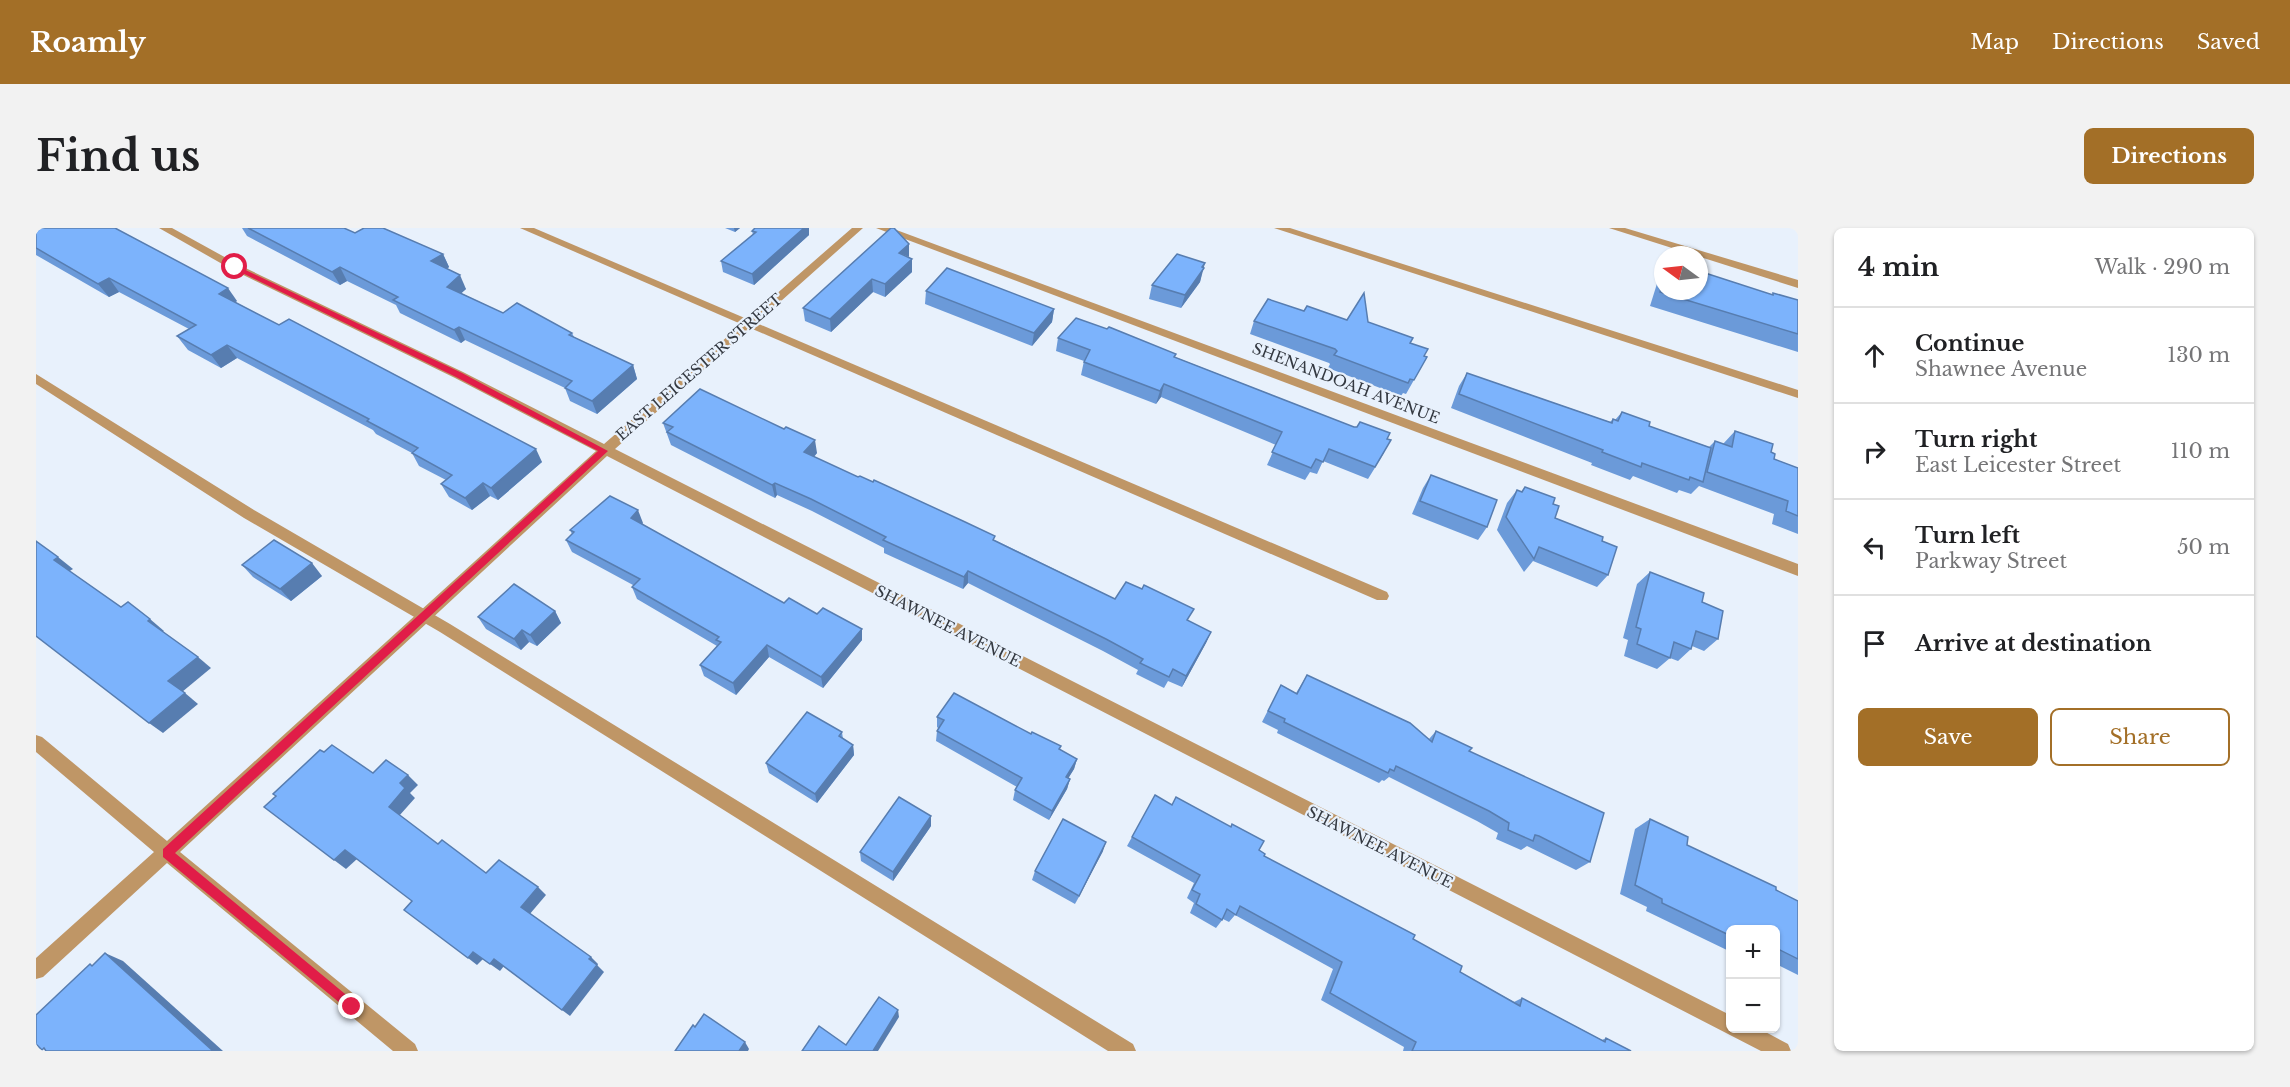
<!DOCTYPE html>
<html lang="en">
<head>
<meta charset="utf-8">
<style>
  body { margin:0; font-family:"Libre Baskerville",serif; background:#f2f2f2; color:#202124 }
  .controls { position:absolute; right:18px; bottom:18px; display:grid; overflow:hidden; border-radius:9px; box-shadow:0 2px 4px #0004 }
  .controls button { width:54px; height:54px; display:grid; place-items:center; padding:0; border:0; border-bottom:2px solid #e0e0e0; background:#fff; color:#202124; font:30px sans-serif }
  .compass { position:absolute; left:1618px; top:18px; width:54px; height:54px; border-radius:50%; background:#fff; box-shadow:0 2px 4px #0004; rotate:285deg }
  .stop { position:absolute; width:18px; height:18px; margin:-14px; border:4px solid #e11d48; border-radius:50%; background:#fff }
  .stop.end { background:#e11d48; border-color:#fff; box-shadow:0 2px 6px #0008 }
  .list { margin:0; padding:0; list-style:none }
  h2 { display:flex; justify-content:space-between; align-items:center; height:78px; margin:0; padding:0 24px; font-size:26px }
  h2 small { font-size:20px; font-weight:400; color:#757577 }
  .list li { display:grid; grid-template-columns:39px 1fr auto; gap:18px; align-items:center; box-sizing:border-box; height:96px; padding:0 24px; border-top:2px solid #e0e0e0 }
  .list b { display:block; font-size:22px; white-space:nowrap }
  .list p { margin:0; font-size:20px; white-space:nowrap; color:#757577 }
  .list em { font-size:20px; font-style:normal; color:#757577 }
  .actions { display:flex; gap:12px; padding:18px 24px }
  .actions a { flex:1; padding:14px 0; border:2px solid #a36f27; border-radius:9px; text-align:center; font-size:21px; color:#a36f27 }
  .actions .main { background:#a36f27; color:#fff }
  .icon { flex:none; width:33px; height:33px; fill:none; stroke:currentColor; stroke-width:2; stroke-linecap:round; stroke-linejoin:round }
  .map { position:relative; flex:none; width:1762px; height:823px; overflow:hidden; border-radius:9px }
  header { display:flex; align-items:center; gap:36px; box-sizing:border-box; height:84px; padding:0 30px; background:#a36f27; color:#fff }
  header strong { font-size:28px }
  nav { display:flex; gap:33px; margin-inline-start:auto; font-size:21px }
  .intro { display:flex; align-items:center; justify-content:space-between; box-sizing:border-box; height:144px; padding:0 36px }
  h1 { margin:0; font-size:42px }
  .button { padding:15px 27px; border-radius:9px; background:#a36f27; color:#fff; font-size:21px; font-weight:700 }
  main { display:flex; gap:36px; padding:0 36px }
  aside { flex:1; background:#fff; border-radius:9px; box-shadow:0 2px 4px #0004 }
  .map>svg:first-child { display:block }
</style>
</head>
<body>
<header>
<strong>Roamly</strong>
<nav><a>Map</a><a>Directions</a><a>Saved</a></nav>
</header>
<div class="intro"><h1>Find us</h1><a class="button">Directions</a></div>
<main>
<div class="map">
<svg width="1762" height="823" viewBox="0 0 1762 823">
  <rect width="100%" height="100%" fill="#e8f1fc"/>
  <g fill="none" stroke-linecap="round" stroke-linejoin="round">
    <g fill="#bf9666" fill-rule="evenodd">
      <path d="M484 0H498L1351 364 1353 368 1351 372H1341Z"/>
      <path d="M1238 0H1254L1762 162V170Z"/>
      <path d="M0 146 218 282 414 396 1097 816 1100 823H1072L404 404 208 290 0 156Z"/>
    </g>
    <g fill="#bf9666" fill-rule="evenodd">
      <path d="M123 0H136L203 37 427 144 568 216 816 0H827L579 221 1694 787V800H1722L1752 816 1755 823H1725L571 228 144 624 379 816 382 823H357L131 635 7 749 0 751V730L118 624 0 524V507L6 509 131 613 560 223 419 150 195 41Z"/>
      <path d="M840 0H855L1762 336V348Z"/>
      <path d="M1573 0H1589L1762 52V60Z"/>
    </g>
  </g>
  <g fill="#6b9ad9">
    <path d="M0 0 201 73 199 74 506 234 462 272 454 268 436 282 413 269 405 256 410 252 383 238 376 225 340 206 337 202 201 130 185 140 152 122 141 108 153 101 83 64 73 69 0 27Z"/>
    <path d="M206 0H308L319 5 407 26 413 39 411 41 430 61 425 65 467 85 536 105 538 109 597 137 601 151 561 186 534 173 529 160 429 112 425 115 364 85 360 77 311 53 304 57 211 8Z"/>
    <path d="M689 0H704L699 4Z"/>
    <path d="M719 0H773V7L718 57 687 44 685 33 717 7 716 3Z"/>
    <path d="M873 29 876 44 849 69 837 64 795 104 769 93 767 80Z"/>
    <path d="M1167 40 1164 54 1145 80 1113 71 1116 57Z"/>
    <path d="M1627 42V63L1736 67 1737 65 1762 72V124L1614 78 1624 46Z"/>
    <path d="M890 63 1018 81 1016 94 996 118 889 76Z"/>
    <path d="M1268 83 1311 92 1332 94 1377 110 1374 115 1388 128 1391 129 1370 166 1367 165 1365 168 1292 140 1294 136 1293 135 1214 106 1218 93Z"/>
    <path d="M1022 110 1139 129 1318 199 1351 211 1348 225 1332 251 1287 233 1281 246 1274 244 1269 252 1231 237 1240 217 1125 169 1120 176 1045 147 1048 133 1020 123Z"/>
    <path d="M1431 145 1574 194 1577 191 1579 192 1586 184 1613 198 1673 219 1679 213 1687 216 1699 203 1735 224 1738 231 1762 240V306L1736 296 1738 286 1663 258 1655 266 1643 262 1641 265 1597 248 1594 252 1555 237 1556 235 1415 180 1423 158Z"/>
    <path d="M627 195 781 225 778 229 959 312 1079 371 1153 393 1175 404 1170 415 1146 459 1132 453 1128 460 1100 446 1102 442 1067 423 932 355 927 361 848 325V320L776 283 741 267 739 270 635 217Z"/>
    <path d="M1395 247 1451 299 1442 312 1376 286 1387 260Z"/>
    <path d="M1489 259 1517 276 1519 290 1566 313 1572 347 1561 359 1497 333 1488 344 1461 302 1471 275 1481 262 1485 264Z"/>
    <path d="M607 295 606 296 748 375 826 401V412L787 460 733 429 700 467 668 448 664 437 681 418 601 371 596 359 597 357 536 324 530 312 536 306 534 302Z"/>
    <path d="M206 337 286 348 255 373 217 349Z"/>
    <path d="M1614 344 1666 374 1682 411 1668 423 1656 418 1655 421 1642 433 1634 430 1621 441 1588 428 1592 412 1587 410 1601 356Z"/>
    <path d="M519 383 525 395 501 418 493 414 485 422 450 401 442 389Z"/>
    <path d="M1271 447 1393 511 1400 503 1433 523 1554 634 1540 642 1491 618 1485 622 1460 611 1462 605 1441 593 1353 549 1348 553 1346 552 1343 555 1241 505 1242 502 1226 494 1245 457 1260 465Z"/>
    <path d="M901 489 1024 522 1041 531 1038 541 1032 550 1034 551 1031 561 1013 592 977 572 979 562 981 559 900 513 901 503 902 500 901 499Z"/>
    <path d="M806 504 807 511 817 517 818 527 781 575 733 545 730 535Z"/>
    <path d="M1614 591 1651 617 1762 673V747L1740 736V702H1695V724L1610 683 1611 679 1584 666 1599 601Z"/>
    <path d="M895 598 857 653 825 633 824 624Z"/>
    <path d="M1096 609 1223 622 1228 628 1377 711 1424 744 1478 774 1486 770 1566 812 1570 810 1595 823H1367L1368 819 1285 772 1297 741 1199 687 1193 694 1187 691 1180 700 1154 685 1158 675 1151 670 1158 655 1091 618Z"/>
    <path d="M1067 623 1039 676 996 652 999 643Z"/>
  </g>
  <g fill="#577db0">
    <path d="M698 0H704L699 4Z"/>
    <path d="M768 0H773V7L718 57 716 46Z"/>
    <path d="M873 16V29L863 25Z"/>
    <path d="M407 26 413 39 402 47 395 33Z"/>
    <path d="M876 31V44L849 69V56Z"/>
    <path d="M1169 35 1164 54 1145 80 1149 67Z"/>
    <path d="M304 39 311 53 304 57 296 44Z"/>
    <path d="M424 47 430 61 418 72 411 59Z"/>
    <path d="M73 50 83 64 73 69 62 56Z"/>
    <path d="M836 51 837 64 795 104 794 91Z"/>
    <path d="M192 60 201 73 192 79 183 66Z"/>
    <path d="M1018 81 1016 94 996 118 998 105Z"/>
    <path d="M423 99 429 112 425 115 418 102Z"/>
    <path d="M191 117 201 130 185 140 175 127Z"/>
    <path d="M597 137 601 151 561 186 556 173Z"/>
    <path d="M1128 156 1125 169 1120 176 1124 163Z"/>
    <path d="M779 212 781 225 770 237 768 224Z"/>
    <path d="M500 221 506 234 462 272 455 260Z"/>
    <path d="M447 255 454 268 436 282 429 270Z"/>
    <path d="M739 255 741 267 739 270 736 257Z"/>
    <path d="M602 282 607 295 600 303 595 290Z"/>
    <path d="M22 329 37 341 32 344 18 332Z"/>
    <path d="M276 335 286 348 255 373 244 361Z"/>
    <path d="M932 343V355L927 361 928 349Z"/>
    <path d="M519 383 525 395 501 418 494 407Z"/>
    <path d="M114 391 128 403 126 404 112 393Z"/>
    <path d="M826 401V412L787 460 785 449Z"/>
    <path d="M486 402 493 414 485 422 478 411Z"/>
    <path d="M1175 404 1170 415 1146 459 1150 448Z"/>
    <path d="M731 417 733 429 700 467 697 455Z"/>
    <path d="M162 429 175 440 146 464 132 453Z"/>
    <path d="M149 465 162 476 127 505 113 495Z"/>
    <path d="M817 517 818 527 781 575 779 566Z"/>
    <path d="M1041 531 1038 541 1027 559 1030 549Z"/>
    <path d="M372 547 382 557 374 565 379 570 363 588 353 579 364 555Z"/>
    <path d="M1034 551 1031 561 1013 592 1016 583Z"/>
    <path d="M895 588V598L857 653V644Z"/>
    <path d="M1070 614 1067 623 1039 676Z"/>
    <path d="M309 622 321 631 310 641 298 632Z"/>
    <path d="M502 659 510 667 493 687 485 679Z"/>
    <path d="M437 724 447 731 441 737 432 730Z"/>
    <path d="M69 725 87 733 187 823H177Z"/>
    <path d="M555 729 562 736 560 738 553 731Z"/>
    <path d="M458 731 468 738 464 743 454 736Z"/>
    <path d="M561 737 568 744 534 788 526 782Z"/>
    <path d="M862 782 863 789 842 823H837Z"/>
    <path d="M709 814 713 821 712 823H703Z"/>
  </g>
  <g fill="#7cb3fc" stroke="#577db0" stroke-width="1.5">
    <path d="M0 0H79L192 60 183 66 243 97 253 91 500 221 455 260 447 255 429 270 405 256 416 247 376 225 382 220 331 193 333 191 191 117 175 127 141 108 160 97 73 50 62 56 0 20Z"/>
    <path d="M212 0H308L319 5 328 0H347L407 26 395 33 424 47 411 59 467 85 481 75 536 105 533 107 597 137 556 173 529 160 536 153 423 99 418 102 357 72 362 69 304 39 296 44Z"/>
    <path d="M719 0H768L716 46 685 33 720 4 716 3Z"/>
    <path d="M855 0H858L873 16 863 25 876 31 849 56 836 51 794 91 767 80Z"/>
    <path d="M1141 26 1169 35 1166 39 1168 40 1149 67 1116 57Z"/>
    <path d="M911 40 1018 81 998 105 890 63Z"/>
    <path d="M1663 43 1737 67V65L1762 72V106L1624 64 1627 55V63H1663Z"/>
    <path d="M1328 65 1332 94 1377 110 1374 115 1392 121 1388 128 1391 129 1378 152 1374 151 1372 155 1298 127 1301 123 1299 121 1218 93 1232 71 1268 83 1271 78 1311 92Z"/>
    <path d="M1040 90 1071 101 1073 99 1140 126 1138 129 1318 199H1321L1324 194 1354 205 1351 211 1355 212 1339 239 1293 221 1287 234 1280 231 1275 240 1236 224 1246 204 1128 156 1124 163 1048 134 1054 122 1022 110Z"/>
    <path d="M1431 145 1576 195 1577 191 1582 193 1586 184 1614 194 1613 198 1675 220 1667 254 1654 249 1653 252 1606 235 1605 239 1566 224 1567 222 1423 166Z"/>
    <path d="M664 161 748 201 750 199 779 212 768 224 822 249 824 248 837 254 838 252 927 293 959 308 957 312 1079 371 1090 354 1106 361 1108 357 1158 381 1151 392 1175 404 1150 448 1137 441 1133 449 1104 435 1107 431 1070 411 932 343 928 349 847 312 850 309 775 271 739 255 736 257 631 204 637 199 627 195Z"/>
    <path d="M1699 203 1737 216 1735 224 1739 226 1738 231 1762 240V288L1750 283 1752 273 1671 244 1679 213 1696 219Z"/>
    <path d="M1395 247 1461 272 1451 299 1384 273Z"/>
    <path d="M1489 259 1519 270 1517 276 1523 278 1519 290 1567 309 1566 313 1581 319 1572 347 1503 319 1498 331 1470 289 1481 262 1486 264Z"/>
    <path d="M574 268 602 282 595 290 748 375 753 370 781 386 787 380 826 401 785 449 731 417 697 455 664 437 685 414 680 412 683 409 596 359 604 351 530 312 538 304 534 302Z"/>
    <path d="M238 312 276 335 244 361 206 337Z"/>
    <path d="M0 313 22 329 18 332 85 379 92 374 114 391 112 393 162 429 132 453 149 465 113 495 0 408Z"/>
    <path d="M1614 344 1668 365 1666 374 1687 383 1682 411 1660 403 1655 421 1638 414 1634 430 1601 416 1605 401 1600 399Z"/>
    <path d="M478 356 519 383 494 407 486 402 478 411 442 389Z"/>
    <path d="M1271 447 1374 495 1396 514 1400 503 1436 520 1433 523 1568 585 1554 634 1503 608 1499 607 1497 613 1472 602 1473 595 1453 583 1360 538 1358 543 1354 541 1352 545 1248 494 1249 491 1232 483 1245 457 1261 466Z"/>
    <path d="M918 465 995 506 996 504 1025 518 1023 521 1041 531 1030 549 1034 551 1016 583 979 562 986 550 901 503 908 492 901 489Z"/>
    <path d="M771 484 806 504 803 508 817 517 779 566 730 535Z"/>
    <path d="M296 517 337 545 350 532 372 547 364 555 369 560 353 579 402 616 406 612 450 645 463 632 502 659 485 679 555 729 553 731 561 737 526 782 458 731 454 736 437 724 432 730 368 682 376 673 309 622 298 632 228 579 240 568 237 566 284 522 288 524Z"/>
    <path d="M1119 567 1136 577 1140 569 1195 599 1196 596 1228 613 1223 622 1229 626 1228 628 1379 707 1377 711 1426 738 1424 744 1484 778 1486 770 1569 814 1570 810 1595 823H1376L1380 814 1294 765 1306 734 1204 678 1200 687 1191 681 1186 692 1160 676 1164 666 1156 662 1164 647 1096 609Z"/>
    <path d="M863 569 895 588 857 644 824 624Z"/>
    <path d="M1027 591 1070 614 1043 668 999 643Z"/>
    <path d="M1614 591 1652 609 1651 617 1740 659V662L1762 673V731L1740 720V702H1695V708L1626 675V671L1599 657Z"/>
    <path d="M69 725 177 823H10L8 820 6 822 0 816V787L54 736 56 738Z"/>
    <path d="M843 769 862 782 837 823H766L783 798 810 817Z"/>
    <path d="M668 786 709 814 703 823H639L657 797 659 799Z"/>
  </g>
  <path fill="#e11d48" d="M199 37 426 145 572 223 139 625 320 775 322 779 316 785 127 629V621L562 223 420 149 196 40Z"/>
  <g text-anchor="middle" dominant-baseline="central" stroke-width="4.5" stroke-linejoin="round" paint-order="stroke">
    <g font-size="15" fill="#343941" stroke="#e8f1fc">
      <text transform="translate(663 139) rotate(-41)">EAST LEICESTER STREET</text>
      <text transform="translate(1310 155) rotate(21)">SHENANDOAH AVENUE</text>
      <text transform="translate(912 398) rotate(27)">SHAWNEE AVENUE</text>
      <text transform="translate(1344 619) rotate(27)">SHAWNEE AVENUE</text>
    </g>
  </g>
</svg>
<div class="controls">
<button>+</button>
<button>−</button>
</div>
<svg class="compass" viewBox="-18 -18 36 36"><path d="M0-13l5 13h-10z" fill="#e53935"/><path d="M0 13l5-13h-10z" fill="#757577"/></svg>
<div class="stop" style="left:199px;top:39px"></div>
<div class="stop end" style="left:316px;top:779px"></div>
</div>
<aside>
<h2>4 min<small>Walk · 290 m</small></h2>
<ul class="list">
<li><svg class="icon" aria-label="ahead" viewBox="0 0 24 24"><path d="M12 20V5M6 11l6-6 6 6"/></svg><div><b>Continue</b><p>Shawnee Avenue</p></div><em>130 m</em></li>
<li><svg class="icon" aria-label="right" viewBox="0 0 24 24"><path d="M7 20v-9h11M14 6l5 5-5 5"/></svg><div><b>Turn right</b><p>East Leicester Street</p></div><em>110 m</em></li>
<li><svg class="icon" aria-label="left" viewBox="0 0 24 24"><path d="M17 20v-9H6M10 6l-5 5 5 5"/></svg><div><b>Turn left</b><p>Parkway Street</p></div><em>50 m</em></li>
<li><svg class="icon" aria-label="arrive" viewBox="0 0 24 24"><path d="M6 21V4h12l-3 4 3 4H6"/></svg><div><b>Arrive at destination</b></div></li>
</ul>
<div class="actions"><a class="main">Save</a><a>Share</a></div>
</aside>
</main>
</body>
</html>
